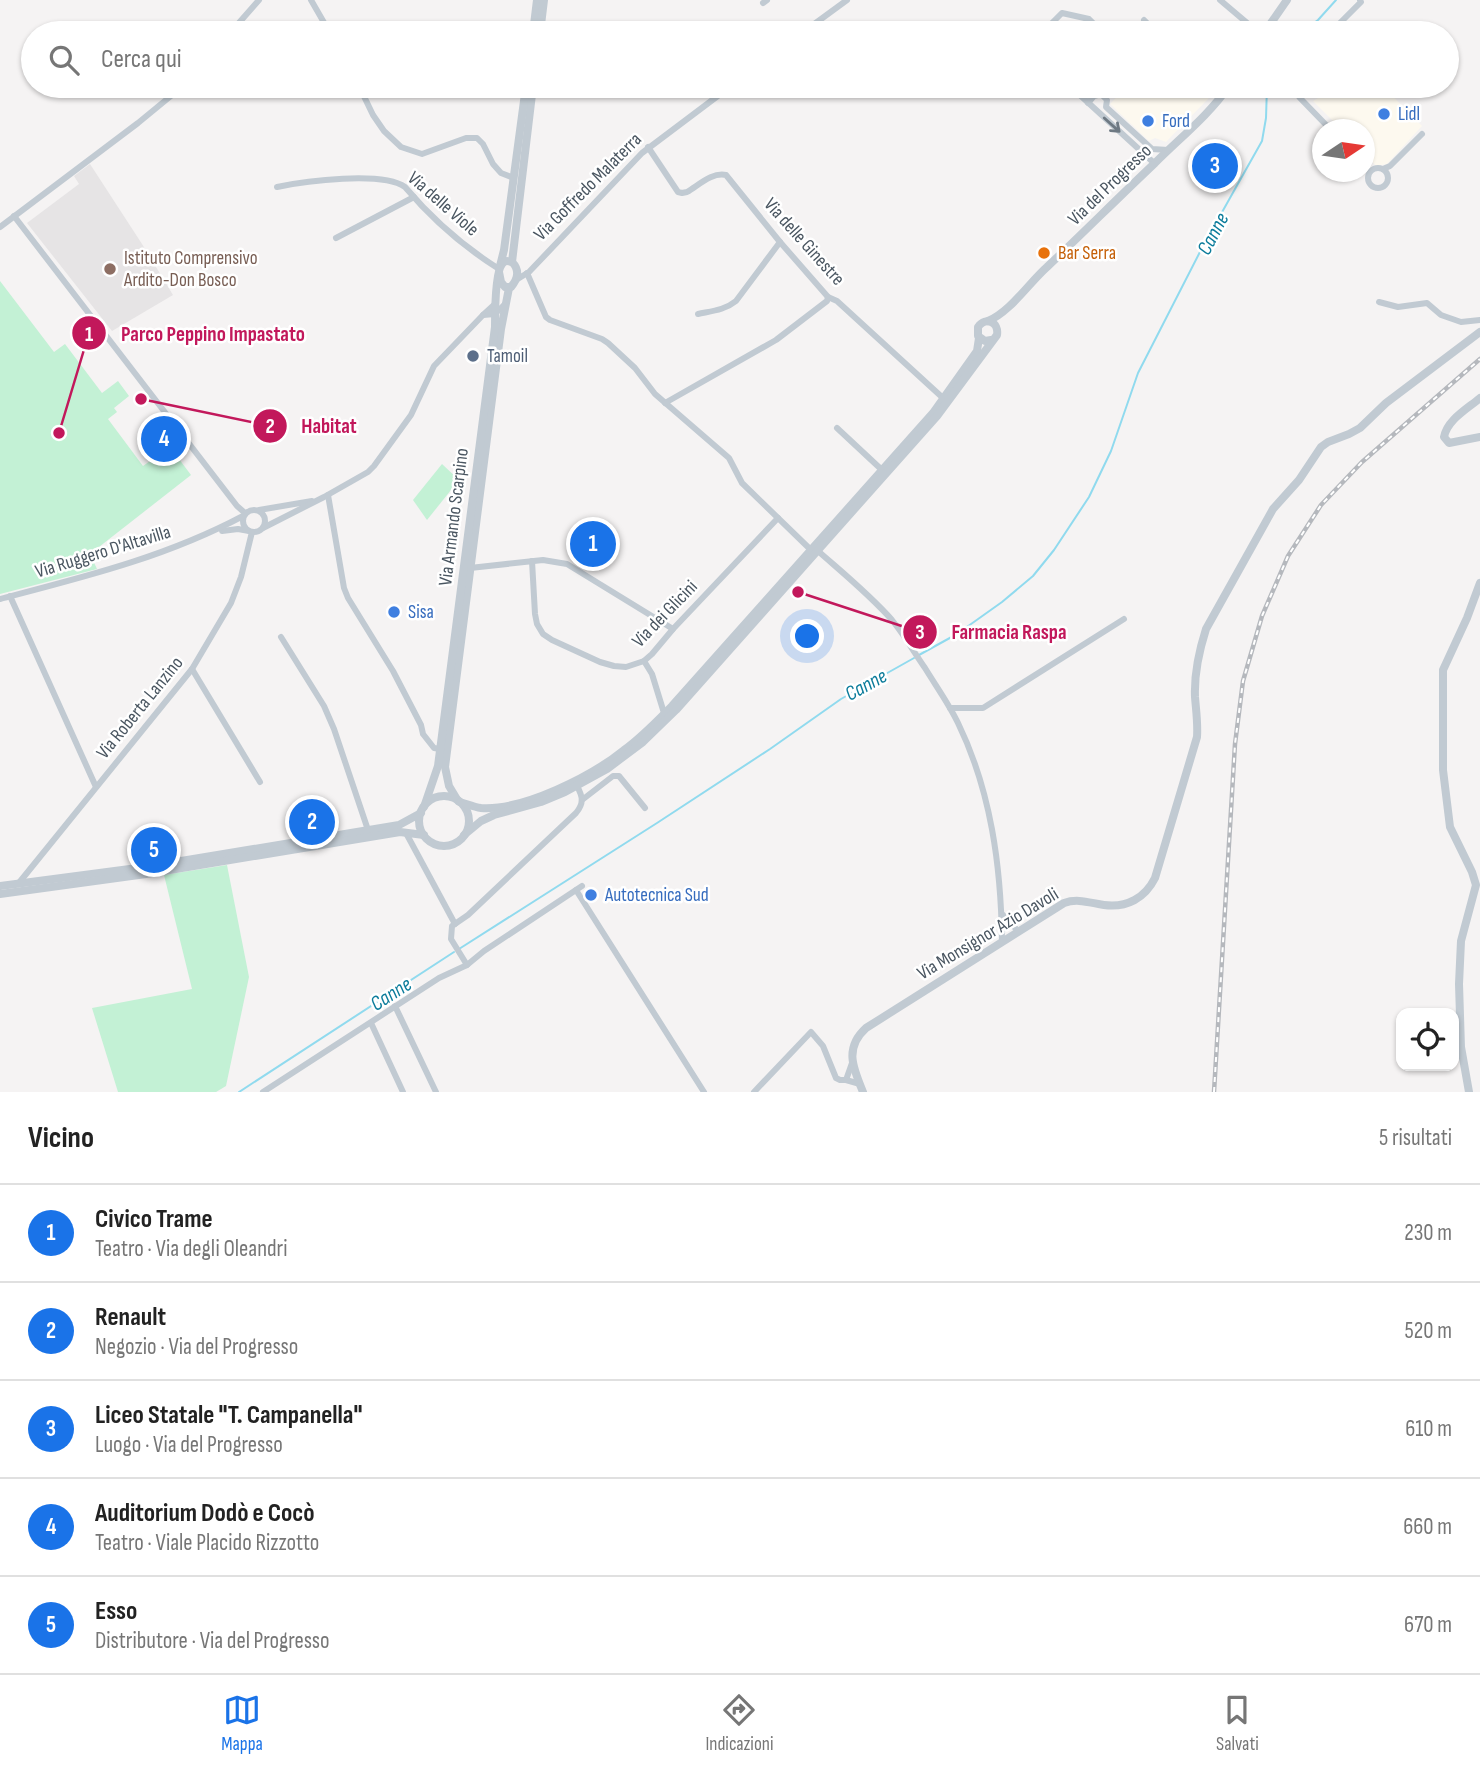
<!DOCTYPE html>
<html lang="it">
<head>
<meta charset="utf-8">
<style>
  body { margin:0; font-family:"Sofia Sans Condensed",sans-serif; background:#f2f2f2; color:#222 }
  .controls { position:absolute; right:21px; bottom:21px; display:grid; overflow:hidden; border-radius:14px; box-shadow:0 2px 5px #0004 }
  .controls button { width:63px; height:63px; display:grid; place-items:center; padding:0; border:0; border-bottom:2px solid #e0e0e0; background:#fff; color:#222; font:35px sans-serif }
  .compass { position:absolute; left:1312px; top:119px; width:63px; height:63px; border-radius:50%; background:#fff; box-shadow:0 2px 5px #0004; rotate:77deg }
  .you { position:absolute; left:808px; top:637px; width:24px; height:24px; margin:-18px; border:5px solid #fff; border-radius:50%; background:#1a73e8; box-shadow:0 0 0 10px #1a73e833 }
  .badge { display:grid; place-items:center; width:46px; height:46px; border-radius:50%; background:#1a73e8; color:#fff; font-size:23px; font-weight:700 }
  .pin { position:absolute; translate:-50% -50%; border:4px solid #fff; box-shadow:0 2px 7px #0006 }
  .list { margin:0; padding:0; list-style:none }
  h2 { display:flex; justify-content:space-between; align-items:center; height:91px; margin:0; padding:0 28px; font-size:30px }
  h2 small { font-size:23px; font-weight:400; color:#767676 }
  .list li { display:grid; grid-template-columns:46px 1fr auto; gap:21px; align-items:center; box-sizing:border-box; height:98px; padding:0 28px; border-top:2px solid #e0e0e0 }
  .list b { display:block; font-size:26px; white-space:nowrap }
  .list p { margin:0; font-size:23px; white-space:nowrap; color:#767676 }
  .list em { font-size:23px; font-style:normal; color:#767676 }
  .icon { flex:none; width:38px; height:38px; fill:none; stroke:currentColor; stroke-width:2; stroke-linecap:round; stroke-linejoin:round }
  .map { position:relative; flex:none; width:1480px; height:1092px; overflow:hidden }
  .search { position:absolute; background:#fff; box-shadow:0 2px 5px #0004; left:21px; right:21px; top:21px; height:77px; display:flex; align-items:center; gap:18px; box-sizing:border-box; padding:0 24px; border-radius:38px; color:#767676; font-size:26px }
  .sheet { height:581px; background:#fff }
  nav { display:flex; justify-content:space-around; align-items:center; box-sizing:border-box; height:98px; border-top:2px solid #e0e0e0; background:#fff; font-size:19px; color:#767676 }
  nav a { display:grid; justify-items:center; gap:4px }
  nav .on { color:#1a73e8 }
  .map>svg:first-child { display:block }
</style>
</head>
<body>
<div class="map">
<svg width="1480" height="1092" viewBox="0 0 1480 1092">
  <rect width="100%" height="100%" fill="#f5f3f3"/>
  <g fill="#fdf9ef">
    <path d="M1127 86H1199L1209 98 1166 142 1155 138 1149 141 1110 104Z"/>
    <path d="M1321 86H1383L1422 126 1387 164 1376 166 1365 154 1364 130 1341 129 1313 101 1318 98Z"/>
  </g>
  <path fill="#e6e4e5" d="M90 164 142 244 173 295 112 331 27 223 79 184 74 176Z"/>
  <g fill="#c3f1d5">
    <path d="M0 281 54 352 65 344 102 393 118 381 129 396 114 408 117 412 108 419 143 466 170 447 191 475 90 554 97 569 0 594Z"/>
    <path d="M442 464 459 480 427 520 413 500Z"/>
    <path d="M227 865 249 977 226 1086 216 1092H118L92 1008 192 989 164 875Z"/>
  </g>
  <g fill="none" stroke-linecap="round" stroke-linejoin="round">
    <g stroke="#90daee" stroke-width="2">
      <path d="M1300 33 1318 20 1336 0"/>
      <path d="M919 655 957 634 1002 602 1033 576 1054 550 1089 497 1111 451 1138 373 1203 246 1262 141 1266 118 1267 86"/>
      <path d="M459 949 657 823 770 749 841 699 914 658"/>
      <path d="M239 1092 454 952"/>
    </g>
    <g stroke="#c1cad2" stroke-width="6">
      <path d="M311 0 330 33"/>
      <path d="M1220 0 1259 33"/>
      <path d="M763 3 767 0"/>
      <path d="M1144 20 1157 33"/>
      <path d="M1332 31 1361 2 1360 0"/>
      <path d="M230 33 259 0"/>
      <path d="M802 33 847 0"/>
      <path d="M1042 33 1062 13 1089 19 1103 33"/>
      <path d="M359 86 373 115 384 131 401 147 422 154 466 138H477L483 144 493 164 501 173 514 178"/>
      <path d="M1070 86 1154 163"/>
      <path d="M1291 86 1300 98 1331 130"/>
      <path d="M1105 96 1115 86"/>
      <path d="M1088 103 1094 96 1101 94 1107 100 1106 107 1152 149 1168 150"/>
      <path d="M648 147 678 192 682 193 687 192C699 185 712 172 726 175L780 242 828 297 837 301 943 398"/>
      <circle cx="1378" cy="178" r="10"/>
      <path d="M1383 169 1390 166 1422 134"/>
      <path d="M277 187C305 181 382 171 405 187 432 219 464 247 499 269"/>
      <path d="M14 216 237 506 245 513"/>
      <path d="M0 227 138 123 183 86"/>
      <path d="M336 238 414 197"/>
      <path d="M527 273 546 317 550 320 602 339 608 343 635 368 655 394 729 458 742 483 811 550"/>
      <path d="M516 280 529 272 642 153 731 86"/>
      <path d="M1379 302 1398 307 1427 303 1441 315 1461 322 1480 320"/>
      <path d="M495 304 483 315 495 314 505 304"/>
      <path d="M698 314C712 311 725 310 736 301L780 242"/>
      <path d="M665 403 776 340 827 301 828 297"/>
      <path d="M837 428 882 470"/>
      <path d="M328 495 344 588 348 598 393 671 421 725 423 734 434 748 440 749"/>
      <circle cx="254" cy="521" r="11"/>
      <path d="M259 510 312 501"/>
      <path d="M263 528 324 497 368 472 374 466 411 415 434 366 483 315"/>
      <path d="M222 531 238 529 249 531"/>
      <path d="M818 551C843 573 870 595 892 620 904 635 914 652 925 668 936 686 949 704 958 723 991 791 1001 866 1002 941"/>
      <path d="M532 561 535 614 537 624 543 634 552 640 600 662 614 666 626 667 644 661 652 654 673 629 778 518"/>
      <path d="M470 568 543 560 567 564 673 629"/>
      <path d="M10 596 96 787"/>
      <path d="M0 599C84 577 166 557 243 516"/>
      <path d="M281 637 324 706 334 729 368 830"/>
      <path d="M644 661 652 674 664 713"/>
      <path d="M192 669 260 782"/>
      <path d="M950 708H983L1124 619"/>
      <path d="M582 800 613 776H619L645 808"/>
      <path d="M406 833 455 924"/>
      <path d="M18 884 192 669 231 603 241 577 252 532"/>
      <path d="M576 890 704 1092"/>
      <path d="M1002 914 1018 931"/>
      <path d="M467 965 451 939 452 926 468 915 576 813C584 803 583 797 577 786"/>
      <path d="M395 1006 436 1092"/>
      <path d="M371 1023 403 1092"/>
      <path d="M852 1063 846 1080 860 1084"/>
      <path d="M263 1092 439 978 467 965 484 951 582 886"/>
      <path d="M754 1092 811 1032 823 1046 836 1078 840 1080H846"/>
    </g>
    <g stroke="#c1cad2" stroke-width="8">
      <path d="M533 33 537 0"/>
      <path d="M540 33 544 0"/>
      <path d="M1264 33 1287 0"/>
      <path d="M512 262 533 86"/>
      <path d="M500 266 504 250 526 86"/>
      <path d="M988 321C1010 312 1029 283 1047 267 1083 233 1119 197 1155 163 1180 138 1209 115 1229 86"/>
      <path d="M1480 398C1467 409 1447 420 1444 437L1449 443 1480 437"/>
      <circle cx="444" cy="821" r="25"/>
      <path d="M458 801 449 786 445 767 501 329 509 288"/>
      <path d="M460 802C467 804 474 807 481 808 523 811 592 776 624 750 642 737 657 721 672 706L933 413 977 351 979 338"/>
      <path d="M424 807 438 766 495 327C495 315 495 273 502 264 505 260 508 261 512 262 520 270 518 279 511 287H505L501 282 499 272"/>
      <path d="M464 835 481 821 494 815 541 802 565 792 607 769 643 742 676 710 937 416 997 335C999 322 986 316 978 327V336L985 341 991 340"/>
      <path d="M0 886 145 867 399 825 421 813"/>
      <path d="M0 894 146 874 400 832 424 835"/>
      <path d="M863 1092C853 1068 844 1048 866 1028L1064 903C1078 898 1090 903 1104 905 1127 908 1145 898 1155 878L1197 737C1198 723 1196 710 1195 697 1194 673 1199 651 1206 629L1273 509 1299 480 1321 447 1328 442 1349 434 1360 428 1386 403 1480 332"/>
      <path d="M1469 1092 1461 1047 1459 984 1461 941 1476 885 1472 872 1450 827 1443 770V670L1467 618 1480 583"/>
    </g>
    <g stroke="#b5b8bd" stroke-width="4.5">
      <path id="rail" d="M1214 1092 1235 744 1243 681 1262 616 1288 556 1321 505 1362 462 1480 359"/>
    </g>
    <use href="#rail" stroke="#fff" stroke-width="2" stroke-dasharray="5" stroke-linecap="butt"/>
  </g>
  <defs><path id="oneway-shaft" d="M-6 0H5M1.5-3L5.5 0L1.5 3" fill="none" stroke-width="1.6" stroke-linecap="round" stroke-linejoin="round" transform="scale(1.75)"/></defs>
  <use stroke="#6e7983" href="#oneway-shaft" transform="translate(1112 125) rotate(42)"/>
  <g fill="#3f7fe0" stroke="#fff" stroke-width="2.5">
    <circle cx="1384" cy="114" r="7"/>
    <circle cx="1148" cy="121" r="7"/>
    <circle cx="394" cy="612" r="7"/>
    <circle cx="591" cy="895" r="7"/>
  </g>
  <circle fill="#e8710a" stroke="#fff" stroke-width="2.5" cx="1044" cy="253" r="7"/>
  <circle fill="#8d6e63" stroke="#fff" stroke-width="2.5" cx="110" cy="269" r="7"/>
  <circle fill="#5c6f8a" stroke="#fff" stroke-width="2.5" cx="473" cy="356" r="7"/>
  <g text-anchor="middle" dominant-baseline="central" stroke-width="5" stroke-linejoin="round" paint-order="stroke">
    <g font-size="19" fill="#366cbe" stroke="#fff" text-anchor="start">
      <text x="1398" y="114">Lidl</text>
      <text x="1162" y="121">Ford</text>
      <text x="408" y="612">Sisa</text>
      <text x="605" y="895">Autotecnica Sud</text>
    </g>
    <g font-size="19" fill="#4a5661" stroke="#fff">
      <text transform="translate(1110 185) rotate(-44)">Via del Progresso</text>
      <text transform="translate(588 187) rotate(-45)">Via Goffredo Malaterra</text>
      <text transform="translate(443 204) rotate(41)">Via delle Viole</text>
      <text transform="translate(804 242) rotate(48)">Via delle Ginestre</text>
      <text transform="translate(454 517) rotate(-83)">Via Armando Scarpino</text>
      <text transform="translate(103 552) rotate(-17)">Via Ruggero D'Altavilla</text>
      <text transform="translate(665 614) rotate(-46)">Via dei Glicini</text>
      <text transform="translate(140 708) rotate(-51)">Via Roberta Lanzino</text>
      <text transform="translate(988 934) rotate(-31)">Via Monsignor Azio Davoli</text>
    </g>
    <g font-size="19" fill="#c56008" stroke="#fff" text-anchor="start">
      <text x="1058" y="253">Bar Serra</text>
    </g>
    <g font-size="19" fill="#785e54" stroke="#fff" text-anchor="start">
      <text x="124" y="258">Istituto Comprensivo<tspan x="124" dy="22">Ardito-Don Bosco</tspan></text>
    </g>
    <g font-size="19" fill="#4e5e75" stroke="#fff" text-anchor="start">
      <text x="487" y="356">Tamoil</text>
    </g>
    <g font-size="21" font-style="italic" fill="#0c7c9b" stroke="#fff">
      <text transform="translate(1213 234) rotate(-62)">Canne</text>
      <text transform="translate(866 685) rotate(-29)">Canne</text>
      <text transform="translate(391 994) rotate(-33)">Canne</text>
    </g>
  </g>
  <path fill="none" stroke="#c2185b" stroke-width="2.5" d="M59 433L89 333M141 399L270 426M798 592L920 632"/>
  <g fill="#c2185b" stroke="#fff" stroke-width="2.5">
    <circle cx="59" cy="433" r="7"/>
    <circle cx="141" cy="399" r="7"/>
    <circle cx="798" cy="592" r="7"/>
    <circle cx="89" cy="333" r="18"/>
    <circle cx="270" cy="426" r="18"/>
    <circle cx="920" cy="632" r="18"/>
  </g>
  <g font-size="21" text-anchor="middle" font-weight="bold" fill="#fff">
    <text x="89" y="341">1</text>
    <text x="270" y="433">2</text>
    <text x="920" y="639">3</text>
  </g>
  <g font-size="21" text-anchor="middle" font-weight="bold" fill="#c2185b" stroke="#fff" stroke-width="5" stroke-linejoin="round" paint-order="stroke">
    <text x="213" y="341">Parco Peppino Impastato</text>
    <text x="329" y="433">Habitat</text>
    <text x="1009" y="639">Farmacia Raspa</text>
  </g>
</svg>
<div class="controls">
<button><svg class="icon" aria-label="locate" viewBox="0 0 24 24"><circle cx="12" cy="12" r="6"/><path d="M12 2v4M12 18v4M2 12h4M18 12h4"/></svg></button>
</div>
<svg class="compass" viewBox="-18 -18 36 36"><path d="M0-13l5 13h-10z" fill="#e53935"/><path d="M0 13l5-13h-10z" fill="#767676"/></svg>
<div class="you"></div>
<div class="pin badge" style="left:593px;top:544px">1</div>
<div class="pin badge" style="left:312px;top:822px">2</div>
<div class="pin badge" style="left:1215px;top:166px">3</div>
<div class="pin badge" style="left:164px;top:439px">4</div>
<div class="pin badge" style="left:154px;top:850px">5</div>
<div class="search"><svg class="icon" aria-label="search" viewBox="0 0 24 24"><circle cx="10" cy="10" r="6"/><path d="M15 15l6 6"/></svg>Cerca qui</div>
</div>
<section class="sheet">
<h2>Vicino<small>5 risultati</small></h2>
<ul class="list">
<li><span class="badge">1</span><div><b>Civico Trame</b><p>Teatro · Via degli Oleandri</p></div><em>230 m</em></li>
<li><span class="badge">2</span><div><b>Renault</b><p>Negozio · Via del Progresso</p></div><em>520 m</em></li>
<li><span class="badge">3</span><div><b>Liceo Statale &quot;T. Campanella&quot;</b><p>Luogo · Via del Progresso</p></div><em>610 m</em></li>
<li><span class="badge">4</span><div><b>Auditorium Dodò e Cocò</b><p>Teatro · Viale Placido Rizzotto</p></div><em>660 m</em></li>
<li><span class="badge">5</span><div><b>Esso</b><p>Distributore · Via del Progresso</p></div><em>670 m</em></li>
</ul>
</section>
<nav>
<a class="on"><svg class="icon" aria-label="map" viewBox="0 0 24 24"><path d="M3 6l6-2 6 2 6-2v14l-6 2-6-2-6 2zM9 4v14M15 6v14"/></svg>Mappa</a>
<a><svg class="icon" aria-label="directions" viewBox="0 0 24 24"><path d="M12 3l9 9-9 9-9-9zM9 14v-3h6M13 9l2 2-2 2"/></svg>Indicazioni</a>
<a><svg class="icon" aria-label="saved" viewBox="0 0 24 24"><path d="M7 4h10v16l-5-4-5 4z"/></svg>Salvati</a>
</nav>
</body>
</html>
